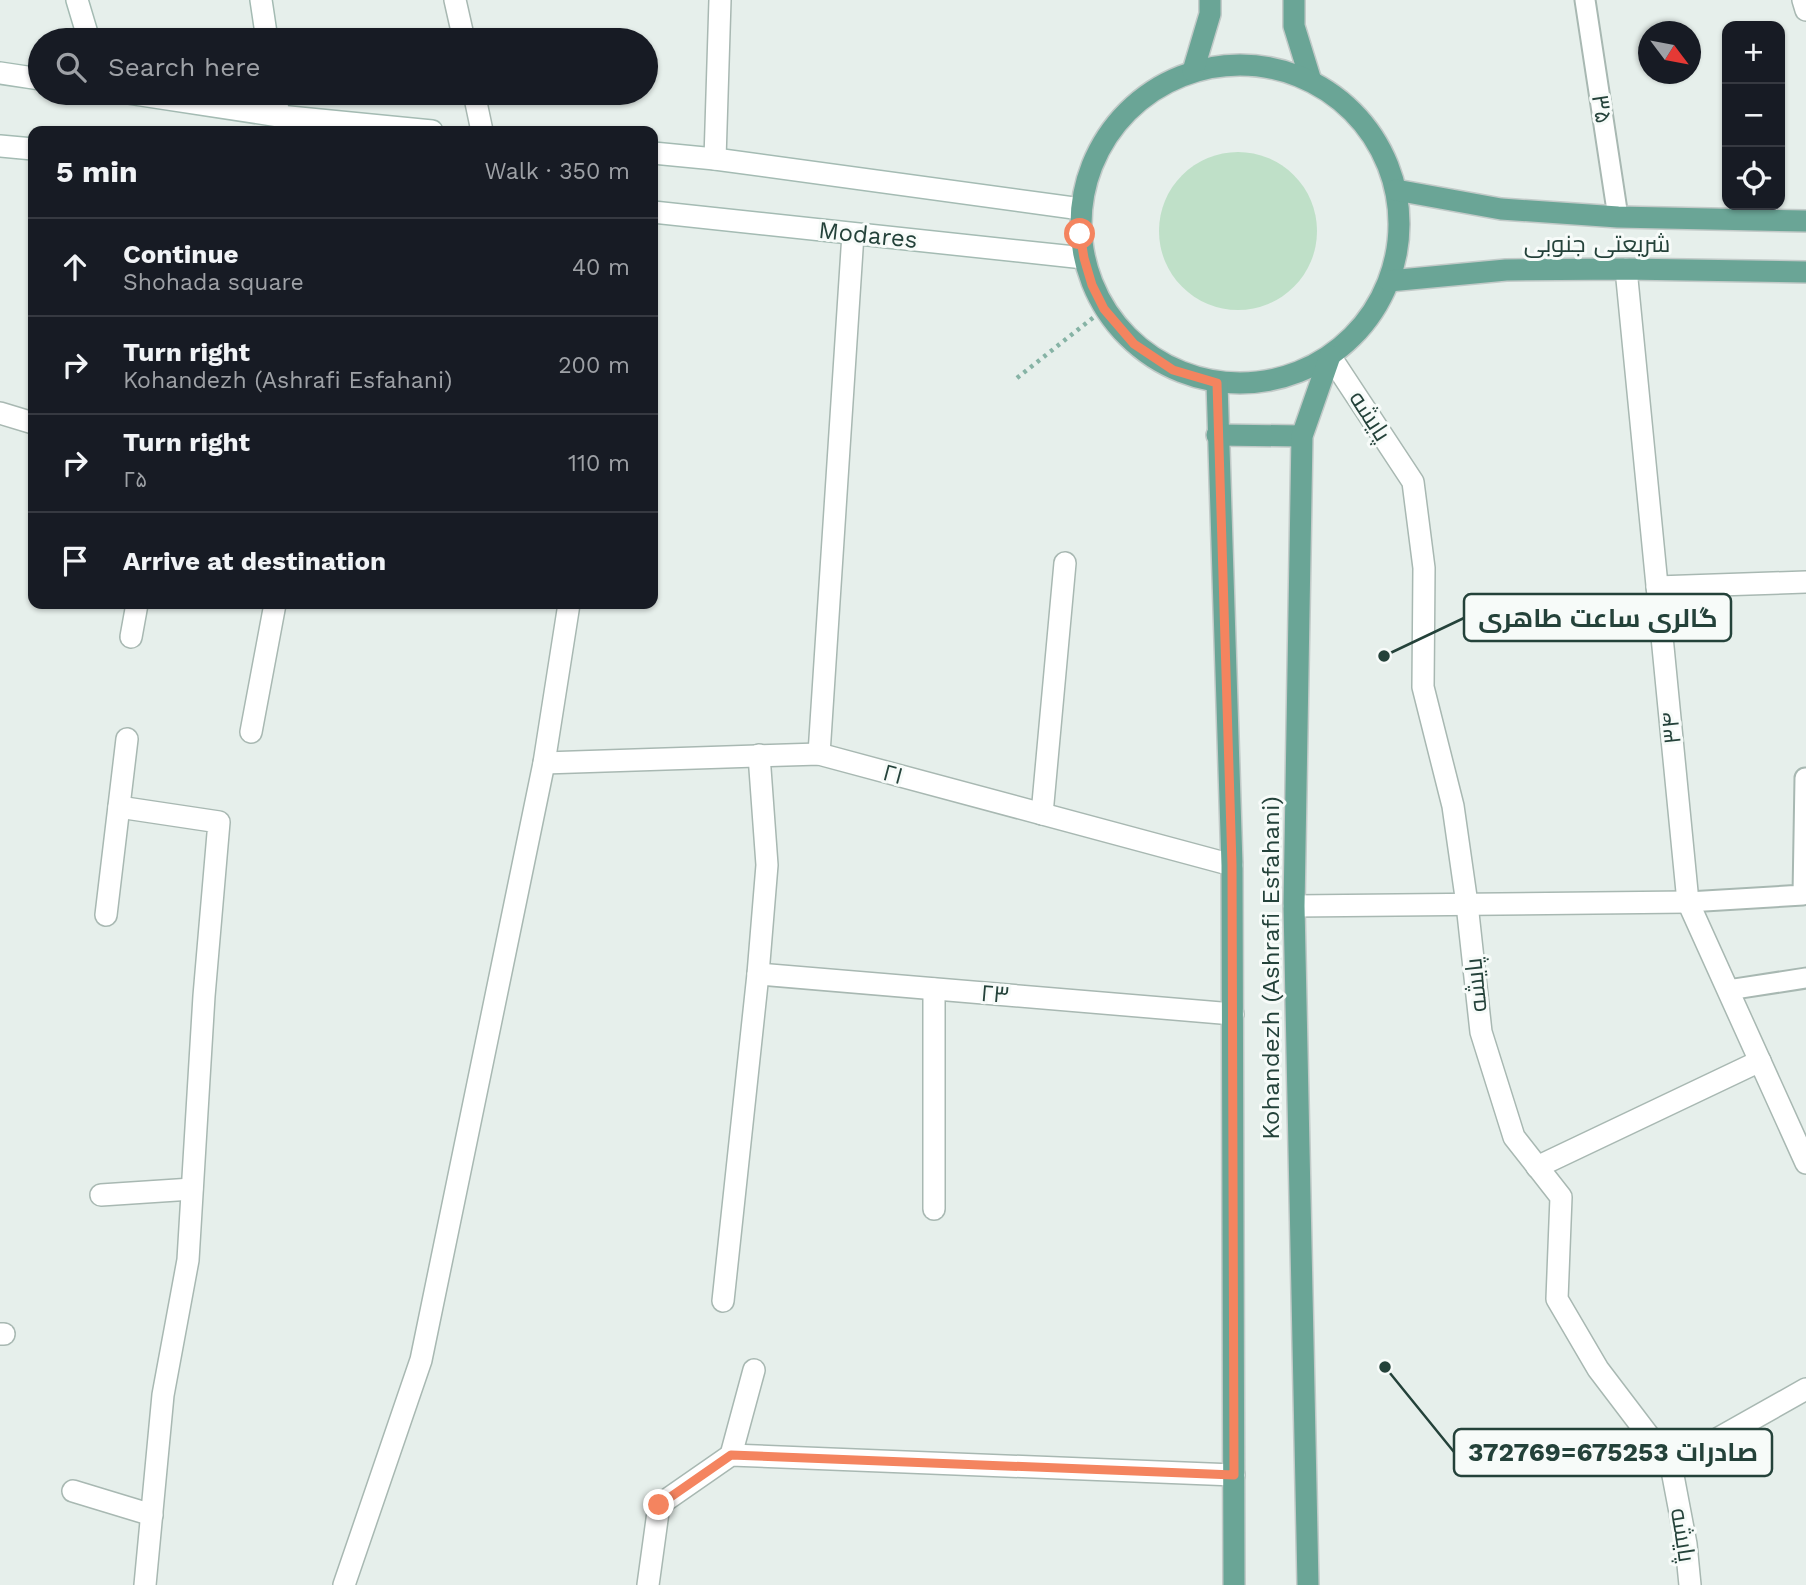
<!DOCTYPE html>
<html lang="en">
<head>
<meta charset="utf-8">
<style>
  body { margin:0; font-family:"Work Sans",Cairo,sans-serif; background:#242831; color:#f1f3f6 }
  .controls { position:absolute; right:21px; top:21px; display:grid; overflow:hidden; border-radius:14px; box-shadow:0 2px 5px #0004 }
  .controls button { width:63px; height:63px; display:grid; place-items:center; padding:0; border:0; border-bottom:2px solid #363941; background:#171b24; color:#f1f3f6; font:35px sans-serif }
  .compass { position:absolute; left:1638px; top:21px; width:63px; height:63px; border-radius:50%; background:#171b24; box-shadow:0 2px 5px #0004; rotate:122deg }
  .stop { position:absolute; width:21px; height:21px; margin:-16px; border:5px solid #f4845f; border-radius:50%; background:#fff }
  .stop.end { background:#f4845f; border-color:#fff; box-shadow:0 2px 7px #0008 }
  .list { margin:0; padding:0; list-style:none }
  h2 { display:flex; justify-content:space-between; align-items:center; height:91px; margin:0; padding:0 28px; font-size:30px }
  h2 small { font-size:23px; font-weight:400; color:#9ea1a6 }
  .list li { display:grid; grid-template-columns:46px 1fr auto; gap:21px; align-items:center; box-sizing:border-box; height:98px; padding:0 28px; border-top:2px solid #363941 }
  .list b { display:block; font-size:26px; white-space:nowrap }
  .list p { margin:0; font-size:23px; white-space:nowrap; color:#9ea1a6 }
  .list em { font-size:23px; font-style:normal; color:#9ea1a6 }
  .icon { flex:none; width:38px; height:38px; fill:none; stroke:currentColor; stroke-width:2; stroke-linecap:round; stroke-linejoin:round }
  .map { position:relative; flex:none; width:1806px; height:1585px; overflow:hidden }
  .search { position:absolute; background:#171b24; box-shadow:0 2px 5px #0004; left:28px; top:28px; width:630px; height:77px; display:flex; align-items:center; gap:18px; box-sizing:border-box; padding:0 24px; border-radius:38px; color:#9ea1a6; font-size:26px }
  .panel { position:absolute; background:#171b24; box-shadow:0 2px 5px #0004; left:28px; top:126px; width:630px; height:483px; border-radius:14px }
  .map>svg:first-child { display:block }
</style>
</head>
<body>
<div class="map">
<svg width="1806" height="1585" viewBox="0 0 1806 1585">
  <rect width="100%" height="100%" fill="#e6efeb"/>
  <circle fill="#bfe0c8" cx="1238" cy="231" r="79"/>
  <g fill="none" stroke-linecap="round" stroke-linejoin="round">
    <g stroke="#a8b8b2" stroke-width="23">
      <g id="lane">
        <path d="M1585 0 1618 217"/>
        <path d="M1688 902 1803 895 1805 778"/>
        <path d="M1728 990 1806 978"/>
      </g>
    </g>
    <g stroke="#a8b8b2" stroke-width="24">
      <g id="street">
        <path d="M455 0 464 40"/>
        <path d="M1803 0 1806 10"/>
        <path d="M474 93 482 131"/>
        <path d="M715 159 720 0"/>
        <path d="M1626 269 1688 902 1806 1163"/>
        <path d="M1330 356 1413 482 1424 568 1423 687 1453 806 1467 904 1481 1032 1514 1137 1561 1197 1557 1299 1598 1369 1671 1465 1686 1544 1690 1585"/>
        <path d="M0 413 33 423"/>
        <path d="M1657 587 1806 582"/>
        <path d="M131 637 137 604"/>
        <path d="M251 732 275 604"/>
        <path d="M819 754 853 234"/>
        <path d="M544 763 819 754 1232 865"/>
        <path d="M119 807 219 822 204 996 188 1260 163 1395 145 1585"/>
        <path d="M1042 814 1065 563"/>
        <path d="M1294 906 1688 902"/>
        <path d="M106 915 127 739"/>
        <path d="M758 974 1233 1014"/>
        <path d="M1537 1167 1760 1061"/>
        <path d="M101 1195 192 1189"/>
        <path d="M934 1209V989"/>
        <path d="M723 1301 758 974 767 865 759 755"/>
        <path d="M0 1334H4"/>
        <path d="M731 1455 754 1370"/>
        <path d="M1671 1465 1806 1389"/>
        <path d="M73 1491 152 1515"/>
        <path d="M344 1585 421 1360 544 763 569 604"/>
        <path d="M648 1585 659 1505 731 1455 1234 1475"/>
      </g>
    </g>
    <g stroke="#a4bbb3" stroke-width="24">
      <g id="secondary">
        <path d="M77 0 89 40"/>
        <path d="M261 0 267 40"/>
        <path d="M0 73 40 79"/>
        <path d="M128 93 279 116 432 131"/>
        <path d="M275 93 279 116"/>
        <path d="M0 146 33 149"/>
        <path d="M653 153 715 159 1081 209"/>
        <path d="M653 212 1084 258"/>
      </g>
    </g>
    <g stroke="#c2cac8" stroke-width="24">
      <g id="primary">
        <path d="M1294 0V26L1311 81"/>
        <circle cx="1240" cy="224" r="159"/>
        <path d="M1193 71 1210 14V0"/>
        <path d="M1396 190 1501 209 1618 217 1806 221"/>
        <path d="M1389 281 1506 270 1626 269 1806 272"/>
        <path d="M1217 383 1232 865 1234 1585"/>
        <path d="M1217 435 1302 436"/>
        <path d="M1308 1585 1294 906 1302 436 1330 356"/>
      </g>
    </g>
    <path stroke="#86b3a5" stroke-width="4.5" stroke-dasharray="3.5 5" stroke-linecap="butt" d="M1017 378 1104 309"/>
    <use href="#lane" stroke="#fff" stroke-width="19"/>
    <use href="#street" stroke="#fff" stroke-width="21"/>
    <use href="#secondary" stroke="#fff" stroke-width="21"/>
    <use href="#primary" stroke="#6aa596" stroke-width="21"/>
  </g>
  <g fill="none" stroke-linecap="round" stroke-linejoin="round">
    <path stroke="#f4845f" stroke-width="9" d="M659 1505 731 1455 1234 1475 1232 865 1217 383 1173 370 1134 344 1104 309 1092 285 1084 258 1080 234"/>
  </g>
  <g text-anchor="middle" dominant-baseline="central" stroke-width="6" stroke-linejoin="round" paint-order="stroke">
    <g font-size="24" fill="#24423a" stroke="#f7fbf9">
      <text transform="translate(1602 109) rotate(81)">۳۵</text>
      <text transform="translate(868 235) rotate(6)">Modares</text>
      <text x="1597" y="244">شریعتی جنوبی</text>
      <text transform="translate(1370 416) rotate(57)">پایشه</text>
      <text transform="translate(1671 728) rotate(-96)">۳۴</text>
      <text transform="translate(893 774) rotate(15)">۲۱</text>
      <text transform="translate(1271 968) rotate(-90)">Kohandezh (Ashrafi Esfahani)</text>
      <text transform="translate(1476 985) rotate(-96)">پایشه</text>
      <text transform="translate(995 994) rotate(5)">۲۳</text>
      <text transform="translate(1683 1535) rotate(81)">پایشه</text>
    </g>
  </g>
  <path fill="none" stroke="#24423a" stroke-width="2.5" d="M1384 656L1464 618M1385 1367L1454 1452"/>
  <g fill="#24423a" stroke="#f7fbf9" stroke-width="2.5">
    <circle cx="1384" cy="656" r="7"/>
    <circle cx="1385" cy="1367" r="7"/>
  </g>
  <g fill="#f7fbf9" stroke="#24423a" stroke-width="2.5">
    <rect x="1464" y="594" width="267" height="47" rx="7"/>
    <rect x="1454" y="1429" width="318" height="47" rx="7"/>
  </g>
  <g font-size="26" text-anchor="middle" font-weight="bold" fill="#24423a">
    <text x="1598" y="627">گالری ساعت طاهری</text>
    <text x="1613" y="1461">372769=675253 صادرات</text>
  </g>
</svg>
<div class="controls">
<button>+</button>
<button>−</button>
<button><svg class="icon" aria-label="locate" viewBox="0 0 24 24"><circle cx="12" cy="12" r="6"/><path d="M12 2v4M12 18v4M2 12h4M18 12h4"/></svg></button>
</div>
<svg class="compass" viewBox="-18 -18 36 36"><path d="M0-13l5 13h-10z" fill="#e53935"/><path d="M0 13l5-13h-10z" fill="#9ea1a6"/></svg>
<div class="stop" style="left:1080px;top:234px"></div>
<div class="stop end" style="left:659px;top:1505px"></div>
<div class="search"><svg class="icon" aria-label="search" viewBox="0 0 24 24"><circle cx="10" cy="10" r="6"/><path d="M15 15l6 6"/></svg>Search here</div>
<section class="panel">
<h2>5 min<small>Walk · 350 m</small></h2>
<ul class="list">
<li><svg class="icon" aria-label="ahead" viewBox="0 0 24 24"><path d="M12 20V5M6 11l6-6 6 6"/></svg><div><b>Continue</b><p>Shohada square</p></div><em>40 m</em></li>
<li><svg class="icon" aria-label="right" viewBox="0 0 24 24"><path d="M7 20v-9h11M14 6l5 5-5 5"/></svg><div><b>Turn right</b><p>Kohandezh (Ashrafi Esfahani)</p></div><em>200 m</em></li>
<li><svg class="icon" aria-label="right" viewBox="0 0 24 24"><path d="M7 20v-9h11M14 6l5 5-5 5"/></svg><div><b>Turn right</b><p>۲۵</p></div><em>110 m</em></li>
<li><svg class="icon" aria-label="arrive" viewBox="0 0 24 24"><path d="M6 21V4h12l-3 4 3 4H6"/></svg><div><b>Arrive at destination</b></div></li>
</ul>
</section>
</div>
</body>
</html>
